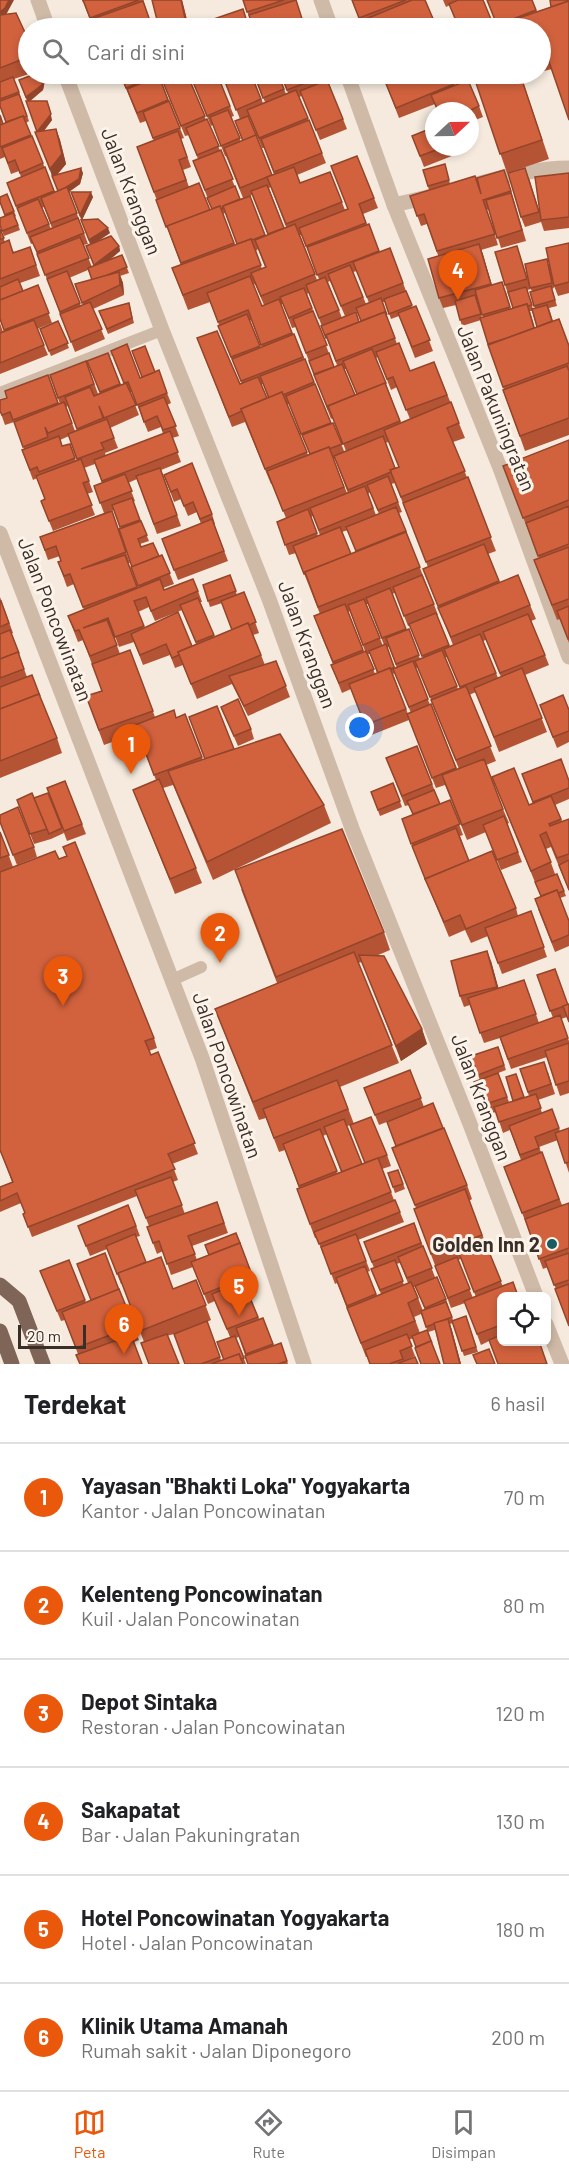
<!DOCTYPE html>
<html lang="id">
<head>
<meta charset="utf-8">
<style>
  body { margin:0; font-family:Barlow,sans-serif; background:#f6f6f6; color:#202124 }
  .controls { position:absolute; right:18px; bottom:18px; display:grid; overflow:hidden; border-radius:9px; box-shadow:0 3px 9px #0003 }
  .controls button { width:54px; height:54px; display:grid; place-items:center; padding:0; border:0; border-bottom:2px solid #e0e0e0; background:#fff; color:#202124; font:30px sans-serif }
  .compass { position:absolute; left:425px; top:102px; width:54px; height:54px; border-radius:50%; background:#fff; box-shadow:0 3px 9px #0003; rotate:68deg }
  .scale { position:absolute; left:18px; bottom:15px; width:68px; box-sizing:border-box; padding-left:6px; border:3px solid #3a2e28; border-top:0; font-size:16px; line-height:21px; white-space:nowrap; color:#3a2e28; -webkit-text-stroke:4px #fcf4ea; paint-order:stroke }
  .you { position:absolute; left:360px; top:728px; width:21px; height:21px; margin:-15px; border:4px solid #fff; border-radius:50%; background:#1a73e8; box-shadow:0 0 0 9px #1a73e833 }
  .badge { display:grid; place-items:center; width:39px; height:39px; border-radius:50%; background:#ea580c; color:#fff; font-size:20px; font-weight:700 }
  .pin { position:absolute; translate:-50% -50px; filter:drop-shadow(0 2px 3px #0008) }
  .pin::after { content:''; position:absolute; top:32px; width:21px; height:18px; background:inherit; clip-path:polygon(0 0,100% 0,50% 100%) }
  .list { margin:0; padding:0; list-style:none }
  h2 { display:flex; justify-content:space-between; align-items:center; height:78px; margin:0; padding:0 24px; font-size:26px }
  h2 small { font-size:20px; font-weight:400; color:#757577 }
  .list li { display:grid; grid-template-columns:39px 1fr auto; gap:18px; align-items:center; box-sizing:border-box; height:108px; padding:0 24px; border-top:2px solid #e0e0e0 }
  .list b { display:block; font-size:22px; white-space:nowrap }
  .list p { margin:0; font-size:20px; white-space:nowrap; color:#757577 }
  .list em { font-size:20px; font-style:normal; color:#757577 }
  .icon { flex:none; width:33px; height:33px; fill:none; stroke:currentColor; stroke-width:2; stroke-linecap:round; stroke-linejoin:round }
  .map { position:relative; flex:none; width:569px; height:1364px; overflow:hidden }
  .search { position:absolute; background:#fff; box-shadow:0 3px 9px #0003; left:18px; right:18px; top:18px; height:66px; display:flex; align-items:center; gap:15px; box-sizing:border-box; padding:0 21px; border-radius:33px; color:#757577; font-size:22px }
  .sheet { height:726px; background:#fff }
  nav { display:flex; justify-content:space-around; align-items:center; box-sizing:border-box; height:84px; border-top:2px solid #e0e0e0; background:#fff; font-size:16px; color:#757577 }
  nav a { display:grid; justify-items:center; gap:3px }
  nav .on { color:#ea580c }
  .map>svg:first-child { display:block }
</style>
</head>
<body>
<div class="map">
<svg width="569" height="1364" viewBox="0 0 569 1364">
  <rect width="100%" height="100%" fill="#f5eadd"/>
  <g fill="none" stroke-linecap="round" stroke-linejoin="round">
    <g stroke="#cfb9a7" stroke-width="12">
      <path d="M0 393 162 330"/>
      <path d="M172 980 201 967"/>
    </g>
    <g stroke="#cfb9a7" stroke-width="15">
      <path d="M38 0 48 28"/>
      <path d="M321 0 331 28"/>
      <path d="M65 74 162 330 269 599 353 831 470 1124 536 1296"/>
      <path d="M347 74 394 205 500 468 569 657"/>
      <path d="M458 189C494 180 531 168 569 168"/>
      <path d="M394 205 432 196"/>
      <path d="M0 533 202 1058 304 1364"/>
      <path d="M546 1324 562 1364"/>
    </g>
    <g stroke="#7e6558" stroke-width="15">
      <path d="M0 1285 19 1301 43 1364"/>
      <path d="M0 1331 12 1364"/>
    </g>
  </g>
  <g fill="#b55435" fill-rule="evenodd">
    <path d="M0 0 7 13 6 14 28 39V74H29L14 79 29 121 26 123 55 192 58 191 35 132H37L27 101 19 80 35 74H46V76L43 90 29 101 52 120 44 131 56 129 60 140 66 164 57 175 83 173 80 184 69 192 88 244 83 245 92 267 94 266 86 246 90 244 71 192 93 197 82 220 110 233 97 241 119 246 120 251 110 260 122 255 129 273 120 276 123 283 124 295 93 309 105 339 75 352 33 243 31 244 11 193 21 177 19 171 11 174 5 157 0 159V115L3 124 6 123 0 106ZM44 207 52 228 51 229 42 208ZM88 270 92 280 75 284 83 305 81 306 69 278Z"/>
    <path d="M82 0H143L153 28H93L83 1 82 2Z"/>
    <path d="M182 0 189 28H159Z"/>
    <path d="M241 0H295V1L253 28 243 0Z"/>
    <path d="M352 0H425L437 28H363Z"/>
    <path d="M443 0H483L494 27 497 26 487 0H532L537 12 569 0 552 69 540 72V28H459L450 5 446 7Z"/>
    <path d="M109 74H156L158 77 159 76 184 138 181 139 191 167 183 170 189 187 210 210 212 209 193 161 198 159 189 135 185 136 160 74H188L206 120 207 119 240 199 243 198 226 156H225L213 125 211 126 193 82 217 74 234 116 231 117 241 142 243 141 240 119 222 74H251L263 103 265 102 253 74H278L286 94 288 93 280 74H325L347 129 320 140 302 96 299 97 326 163 297 175 300 183 330 172 345 210 348 209 331 166 374 198 378 208 363 214 367 225 379 252 390 248 412 307 416 306 433 351 415 358 399 316 391 319 385 302H382L397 344 410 371 434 362 465 438 453 442 496 551 488 554 500 583 530 605 536 619 531 621 549 665 525 675 547 732 499 752 476 692 469 695 496 761 486 765 503 809 509 823 507 824 522 862 501 870 486 832 467 840 445 785 436 788 409 720 369 736 351 689 342 693 331 665 333 664 318 627 320 614 296 553 289 555 277 522 286 518 272 484H271L245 422 232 427 197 338 240 384H242L222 336 219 325 210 302 188 310 172 268 181 265 137 147 154 141 146 121 140 123 121 76 111 79ZM249 116 262 148H264L274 174 272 175 248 117ZM271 187 286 227 284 228 269 188ZM252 195 268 235 265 236 250 196ZM225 213 237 244 235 245 223 214ZM300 235H302L319 279 317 280ZM258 249 265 267 262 269 256 251ZM357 271 369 303 366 304 353 272ZM330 281 345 316 357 311 361 321 359 322 342 318 328 282ZM255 284 264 305 262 306 253 285ZM309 293 337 365 334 367 307 294ZM281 304H283L292 328 296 327 331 419 333 418 346 451H344L333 423 331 424 315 384 294 334H293ZM251 320 262 347H260L250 321ZM378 357 391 390 397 387 410 419 401 423 376 358ZM344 369H346L357 394 355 395ZM263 384 268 398H267L261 385ZM289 404 310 454 308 455 287 405ZM389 442 399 467 395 468 385 443ZM335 459 348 493H347L333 460ZM395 483 428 567 423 569 453 645 450 647 437 615H438L399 513 402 512 391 484ZM370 492 379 514 376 515 368 494ZM313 516 320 535 318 536 311 517ZM348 530 356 552 351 554 342 532ZM395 593 408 626H410L423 658 420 659 409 629 406 630 392 594ZM366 604H368L384 645 383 646ZM350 611 365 651 364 652 348 612ZM486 640 501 677 498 678 483 641ZM389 647 397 668H395L387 648ZM368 654H370L377 673 375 674ZM447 657 460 688 458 689 445 658ZM418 667 434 707 459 769H457L431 704 430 705 416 668ZM395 673 411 713 408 714 393 674Z"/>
    <path d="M190 74H209L193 80Z"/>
    <path d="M388 74H450L455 86 479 106 483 117 470 122V111H438L435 104 399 118 384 79 389 76Z"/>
    <path d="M473 74H537L522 79 549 159 507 173Z"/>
    <path d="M412 136 434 147H460L462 152 424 167Z"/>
    <path d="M445 164 450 184 481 192 508 180 526 241 501 248 489 209 487 210 498 245 481 250 492 285 506 292 511 309 513 308 505 285 520 256 531 289 527 290 533 309 535 308 530 292 532 291 530 288 549 264 554 288 552 289 557 306 549 308 553 321 569 346V435L525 451 503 390H504L488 345 481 320 462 326 456 305 443 308 439 298 438 255 427 224 421 226 410 196 429 190 423 170ZM476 299H478L483 317 482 318ZM530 311H532L537 327 535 328Z"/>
    <path d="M569 173V228L544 231 541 222 525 227 521 217 529 178 540 213Z"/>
    <path d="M7 194 16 216 15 217 20 230 4 236 0 226 5 216 0 203Z"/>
    <path d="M0 229 5 242 14 252 30 247 40 276 20 283 23 291 38 285 52 323 37 329 48 355 0 374V323L3 332H5L0 320Z"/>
    <path d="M569 243V293L558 296 554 286Z"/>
    <path d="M129 303 134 323 108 334 99 311Z"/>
    <path d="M58 321 69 348 51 356 40 329Z"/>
    <path d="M111 351 140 378 155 372 167 393 171 403 167 405 179 436 172 438 181 462 161 470 181 526 157 534 137 479 128 483 135 501 133 502 149 541 140 544 141 547 159 556 162 555 174 584 163 588 164 590 198 591 202 602H200L214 637 232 630 222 603 210 607 203 585 230 575 237 595 244 592 259 633 253 635 265 665 276 661 290 697 248 716 232 684 197 699 183 665 175 668 170 655 143 665 134 642 119 647 112 628 111 629 120 654 130 650 155 717 176 718 185 714 203 760 234 749 324 805 331 823 213 880 173 785 163 788 202 883 175 894 133 790 156 780 137 733 104 745 86 696 102 691 83 640 78 642 68 616 84 610 74 584 67 587 58 562 61 561 60 556 48 560 40 537 104 513 94 486 102 483 95 464 84 468 93 492 87 494 95 515 53 531 41 501 45 499 37 478 33 480 22 450 24 449 14 422 5 425 0 411 7 398 48 375 59 404H60L50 375 86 361 98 394 100 393 87 361 108 353 121 385 124 384ZM130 392H132L148 432 161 427 163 434 106 456 105 453 118 448 110 428 139 415ZM68 406 77 430 75 431 66 407ZM69 436 77 460 76 461 70 444 62 446 60 440ZM114 510 121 529 132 567H131L139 588H138L128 563H130L115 521 110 511ZM149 607 155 621 182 610 196 644 192 646 144 628 138 612Z"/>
    <path d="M569 440V643L560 619 557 620 534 560 539 558 503 466Z"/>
    <path d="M164 475 212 514 215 524H214L228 561 178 580 162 539 201 524 197 512 188 516 181 499 174 502Z"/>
    <path d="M0 597 13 633 11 634 27 677 57 738 62 753 0 778Z"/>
    <path d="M540 705 569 710V742L557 748Z"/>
    <path d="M221 707 251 729 254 739 238 746Z"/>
    <path d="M417 746 440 804 450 800 463 835 460 836 469 861 516 908 518 916 531 911 547 957 502 974 488 936 471 943 465 930 449 937 430 891 402 819 413 815 409 805 405 806 386 758Z"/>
    <path d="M522 774 569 781V799L555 805 562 821 569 819V891L551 847 546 849 555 874H557L566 896 560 898 569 921V946L555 952 538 909 541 897 492 777 529 805 533 803Z"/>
    <path d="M65 781 86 834 67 841 47 788Z"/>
    <path d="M393 783 402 807 380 816 371 792Z"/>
    <path d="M48 793 64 833 51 839 34 844 17 800 34 798Z"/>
    <path d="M0 822 34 847 37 857 17 865Z"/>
    <path d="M0 832 13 867 59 859 154 1038 157 1048 149 1051 151 1055 158 1052 198 1154 172 1164 178 1180 173 1182 185 1214 217 1202 228 1233 192 1246 197 1260 209 1255 236 1233 256 1285 246 1289 259 1319 263 1318 274 1346 281 1343 288 1364H248L239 1337 236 1338 246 1364H185L174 1334 144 1342 122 1284H121L107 1249 90 1256 78 1226 128 1205 140 1236 136 1237 146 1262 173 1289 196 1280 211 1320 207 1322 221 1360H224L230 1337 215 1301 208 1304 193 1267 171 1275 163 1251 157 1254 147 1227 149 1226 137 1196 32 1237 23 1214 25 1213 21 1203 0 1212V1187L12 1182 0 1150Z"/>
    <path d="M241 889 384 932 390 950 376 956 422 1029 427 1044 401 1061 362 962 358 963 399 1063 340 1087 354 1124 347 1126 362 1164 387 1155 391 1166 382 1169 394 1200H395L404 1222 358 1240 370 1271 367 1272 377 1296 381 1294 371 1269 374 1268 364 1242 414 1223 435 1277 446 1299 453 1320 468 1322 478 1352 464 1356 453 1323 450 1324 461 1364H444L435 1330 428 1332 421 1314 414 1317 420 1333 416 1347 413 1338 409 1340 415 1356 404 1361 418 1364H370L367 1357H366L337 1283 335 1284 324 1254H323L317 1238H315L297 1189 299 1188 285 1150 279 1152 266 1118 259 1120 215 1009 277 983ZM327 1134 341 1172 337 1173 323 1136ZM400 1263 408 1283 404 1285 396 1264ZM416 1286 425 1310 423 1311 414 1287Z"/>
    <path d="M491 961 498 988 524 980 539 1023 553 1018 537 975 555 969 567 1017 561 1019 569 1041V1093L560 1096 547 1057 511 1069 500 1038 484 1043 470 1005 464 1007 460 996Z"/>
    <path d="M498 1047 506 1070 480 1080 471 1056Z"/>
    <path d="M520 1069 548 1072 555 1094 538 1100 542 1113 552 1109 560 1131 569 1128V1173L558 1140 539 1147 562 1205 569 1203V1326L548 1267 543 1269 526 1223 504 1167 521 1160 510 1130 503 1133 496 1112 486 1115 474 1082 498 1073 509 1102 529 1096Z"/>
    <path d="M410 1070 424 1107 467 1185 472 1199 469 1201 503 1287 501 1296V1341H489L481 1345 465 1303 451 1308 414 1209 416 1208 392 1148 396 1147 397 1118 379 1125 364 1088ZM461 1259 476 1297 473 1298 458 1260Z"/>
    <path d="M398 1170 405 1189 395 1193 388 1173Z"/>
    <path d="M69 1260 86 1303 119 1289 139 1340 134 1342 78 1354 65 1320 61 1321 40 1271Z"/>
  </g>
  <g fill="#93452b">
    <path d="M9 0H14L7 13 0 19V12Z"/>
    <path d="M181 0H182L189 28 186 23Z"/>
    <path d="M28 45V57L25 49Z"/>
    <path d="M44 74H46V76L43 90 28 103 26 97Z"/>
    <path d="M49 106 52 120 39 137 37 132Z"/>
    <path d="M56 129 60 140 66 164 53 179 50 169Z"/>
    <path d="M81 168 83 173 80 184 60 198 58 193Z"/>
    <path d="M91 192 93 197 82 220 80 215Z"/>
    <path d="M108 228 110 233 91 246 89 240Z"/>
    <path d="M479 244 483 254 494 294Z"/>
    <path d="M119 246 120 251 96 270 94 265Z"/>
    <path d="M119 272 123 283 124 295 120 285Z"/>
    <path d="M487 951 491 961 501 997 497 987Z"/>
    <path d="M422 1029 427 1044 401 1061 396 1046Z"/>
    <path d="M448 1319 452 1330 461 1364H460Z"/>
  </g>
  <g fill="#d2623e" stroke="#93452b" stroke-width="1.5">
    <path d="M0 0H9L5 8 0 12Z"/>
    <path d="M83 0H139L90 18Z"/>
    <path d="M152 0H181L186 23 159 28Z"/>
    <path d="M243 0H284L247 12Z"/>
    <path d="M296 0 305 28H253L249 15Z"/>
    <path d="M352 0H406L359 18Z"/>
    <path d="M412 0H425L437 28H370L366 19Z"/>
    <path d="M458 0H483L493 24 482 28H459L449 4Z"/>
    <path d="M487 0H532L536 10 497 25Z"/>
    <path d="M550 0H569V1L551 7Z"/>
    <path d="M143 1 151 24 137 28H96L92 19Z"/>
    <path d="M569 1V120L545 50 540 52V28H489Z"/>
    <path d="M243 9 249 28H210L208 21Z"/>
    <path d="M16 13 28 39V45L25 49 28 57 0 68V15Z"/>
    <path d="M35 74H44L42 85 26 97 19 80Z"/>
    <path d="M120 74H156L157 75 126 88Z"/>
    <path d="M160 74H169L161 76Z"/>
    <path d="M185 74H187L205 116 181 126 163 82Z"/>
    <path d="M214 74H217L230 106 207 116 193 82Z"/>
    <path d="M222 74H251L261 99 236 110Z"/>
    <path d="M254 74H278L284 89 263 98Z"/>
    <path d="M281 74H325L326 75 287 90Z"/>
    <path d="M396 74H450L454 84 396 108 384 79Z"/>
    <path d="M473 74H520L542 140 500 154Z"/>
    <path d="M159 76 168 100 137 113 127 89Z"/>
    <path d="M13 77 19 92 0 99V82Z"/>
    <path d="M327 80 343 119 316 130 300 91Z"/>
    <path d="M468 80 479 106 469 111H438L431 95Z"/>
    <path d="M296 90 308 118 259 138 247 110Z"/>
    <path d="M19 94 27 116 24 117 23 116 6 122 0 106V101Z"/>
    <path d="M26 101H47L51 114 37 132Z"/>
    <path d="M169 101 180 128 153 138 143 112Z"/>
    <path d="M228 110 240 138 221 146 210 117Z"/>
    <path d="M0 115 3 124 0 125Z"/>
    <path d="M23 116 31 135 0 147V125Z"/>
    <path d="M248 116 256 135 243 141 235 121Z"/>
    <path d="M207 119 219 146 197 155 186 128Z"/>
    <path d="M309 120 322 153 274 172 261 139Z"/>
    <path d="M434 127V147H444L420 156 412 136Z"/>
    <path d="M56 129 62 154 50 169 35 132Z"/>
    <path d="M178 131 187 157 179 160 186 180 154 192 137 147Z"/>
    <path d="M256 135 272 175 240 188 224 148Z"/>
    <path d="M32 136 43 163 20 173 15 160 8 163 2 148Z"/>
    <path d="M221 150 233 179 205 190 193 161Z"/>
    <path d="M357 156 374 198 359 204 366 223 306 246 299 228 348 209 331 166Z"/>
    <path d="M445 164 449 180 428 186 423 170Z"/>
    <path d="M45 167 54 191 16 206 7 183Z"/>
    <path d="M294 167 300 183 330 172 342 202 286 224 267 177Z"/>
    <path d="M81 168 79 179 65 188 58 191 52 176Z"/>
    <path d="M525 168 539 212 521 217 508 173Z"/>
    <path d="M504 170 511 191 483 200 495 234 437 251 424 214 417 216 410 196 475 176 481 194 477 178Z"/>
    <path d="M569 173V217L541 220 535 177Z"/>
    <path d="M199 183 210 210 166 227 156 200Z"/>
    <path d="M267 185 284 228 268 234 251 191Z"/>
    <path d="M235 186 240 199 223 206V208L221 209 220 206 212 209 207 198Z"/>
    <path d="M67 187 77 213 51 223 41 198Z"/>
    <path d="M71 192H91L80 215Z"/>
    <path d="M511 193 522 230 497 238 486 200Z"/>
    <path d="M7 194 14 211 5 215 0 202V197Z"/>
    <path d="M250 196 265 235 252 240 251 239 237 244 223 206Z"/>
    <path d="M38 199 49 224 27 233 17 208Z"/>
    <path d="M220 206 234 243 181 263 167 226Z"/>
    <path d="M13 213 18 225 2 231 0 225V218Z"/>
    <path d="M78 218 84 233 37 252 30 237Z"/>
    <path d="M98 219 108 228 89 240 81 220Z"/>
    <path d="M295 224 315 274 261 296 251 273 266 267 255 240Z"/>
    <path d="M369 224 379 251 317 275 307 247Z"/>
    <path d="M0 229 4 238 0 240Z"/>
    <path d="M111 236 119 246 94 265 86 246Z"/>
    <path d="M80 237 89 258 45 275 37 254Z"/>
    <path d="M251 239 261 265 183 295 172 268Z"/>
    <path d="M9 240 13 253 30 247 36 265 0 279V244Z"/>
    <path d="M569 243V282L554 286 546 248Z"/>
    <path d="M479 244 491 284 439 298 428 259Z"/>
    <path d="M517 246 527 279 505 285 495 252Z"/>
    <path d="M390 248 403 283 367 297 353 262Z"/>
    <path d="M122 255 127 267 105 276 92 280 88 268Z"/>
    <path d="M547 259 552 283 530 288 525 264Z"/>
    <path d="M350 265 363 297 341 306 328 274Z"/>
    <path d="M67 271 80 303 60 312 47 279Z"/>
    <path d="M119 272 120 285 82 303 75 284Z"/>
    <path d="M250 276 262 306 279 299 292 333 261 345 248 310 218 322 207 293Z"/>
    <path d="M325 277 339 310 319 318 306 285Z"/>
    <path d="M18 279 23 291 0 300V287Z"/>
    <path d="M502 282 510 307 482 315 475 290Z"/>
    <path d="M38 285 49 313 4 330 0 319V300Z"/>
    <path d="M551 286 555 300 534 306 530 292Z"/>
    <path d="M526 287 532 305 528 306 527 304 513 308 508 292Z"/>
    <path d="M304 288 312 308 289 318 280 297Z"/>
    <path d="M406 291 412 305 389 314 384 299Z"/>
    <path d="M475 295 481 314 460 320 455 301Z"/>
    <path d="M381 298 387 315 385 312 361 321 356 308Z"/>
    <path d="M90 302 102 329 71 342 60 314Z"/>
    <path d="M129 303 132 318 107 329 99 311Z"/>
    <path d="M527 304 534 328 507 338 488 344 480 318Z"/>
    <path d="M547 305 552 321 537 327 532 309Z"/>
    <path d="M416 306 430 340 412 347 398 313Z"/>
    <path d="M313 311 327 345 306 353 293 319Z"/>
    <path d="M356 312 359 322 326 335 327 338H326L321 326Z"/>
    <path d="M385 312 395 338 336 361 326 335Z"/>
    <path d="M247 314 260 346 231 357 218 326Z"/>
    <path d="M559 319 569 346V363L503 387 488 345Z"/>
    <path d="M34 320 44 345 0 363V333Z"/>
    <path d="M58 321 68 343 49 351 40 329Z"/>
    <path d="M217 331 240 384 258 377 267 398 241 409 242 411 229 417 197 338Z"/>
    <path d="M294 334 303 357 241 381 232 359Z"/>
    <path d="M399 343 410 371 434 362 447 395 406 410 393 377 387 379 376 352Z"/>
    <path d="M127 344 140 378 159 370 167 393 137 405 128 382 124 383 111 351Z"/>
    <path d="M145 346 155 372 142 377 132 351Z"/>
    <path d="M372 349 386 383 357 394 343 361Z"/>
    <path d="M108 353 120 384 100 392 87 361Z"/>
    <path d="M329 353 334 367 314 374 309 361Z"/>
    <path d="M305 359 314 382 283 395 282 392 269 398 260 376Z"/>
    <path d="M86 361 94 384 58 398 50 375Z"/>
    <path d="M342 364 355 395 328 406 329 408 328 409 314 375Z"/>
    <path d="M567 366 569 371V418L520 436 503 390Z"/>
    <path d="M48 375 58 403 13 420 10 412 2 415 0 411V400L7 398 5 391Z"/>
    <path d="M126 383 136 405 104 418 99 406 103 418 77 429 65 397 90 387 94 396Z"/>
    <path d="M385 383 400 421 343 444 328 406Z"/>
    <path d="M315 384 331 423 301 434 286 396Z"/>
    <path d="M282 392 307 452 265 469 241 409Z"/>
    <path d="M164 397 176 426 163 430 157 416 144 422 139 407Z"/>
    <path d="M64 402 72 423 48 433 45 427 48 437 23 447 14 422Z"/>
    <path d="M451 402 459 423 447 428 465 471 401 497 390 470 399 467 384 430Z"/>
    <path d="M107 419 114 438 101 443 104 449 77 459 68 434Z"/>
    <path d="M333 423 342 444 329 449V447L310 454 302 435Z"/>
    <path d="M170 431 178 452 102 481 94 460Z"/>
    <path d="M59 436 62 446 70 444 75 458 39 472 37 467 30 470 22 450Z"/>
    <path d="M383 436 395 468 390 470 391 472 348 490 334 456Z"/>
    <path d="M569 440V500L523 518 503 466Z"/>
    <path d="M329 447 344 487 283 511 267 471Z"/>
    <path d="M81 459 89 481 83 483 92 505 49 521 41 501 45 499 36 476Z"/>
    <path d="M192 463 212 514 200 519 193 502 184 506 177 489 171 492 164 475Z"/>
    <path d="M160 468 177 515 154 524 136 476Z"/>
    <path d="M125 474 132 491 100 503 94 486Z"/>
    <path d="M388 476 398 502 378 510 367 485Z"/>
    <path d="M468 477 491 537 426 562 403 503Z"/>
    <path d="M365 486 373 508 319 530 310 508Z"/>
    <path d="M132 498 140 520 120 527 112 505Z"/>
    <path d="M569 506V544L538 556 526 523Z"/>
    <path d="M396 507 406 531 356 551 346 527Z"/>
    <path d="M308 509 317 533 285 545 277 522Z"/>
    <path d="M112 511 126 552 81 569 125 555 137 587 83 607 70 574 64 576 58 562 61 561 56 546 45 550 40 537Z"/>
    <path d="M212 519 224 551 174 570 162 539Z"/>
    <path d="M141 521 147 535 138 539 141 547 153 543 159 556 132 567 119 529Z"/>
    <path d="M340 527 351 554 305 572V574H304L293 546Z"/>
    <path d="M406 532 420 567 318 607 305 572Z"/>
    <path d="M484 544 499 581 438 606 423 569Z"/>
    <path d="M569 547V599L552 605 534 560Z"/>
    <path d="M162 555 170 573 138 586 131 567Z"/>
    <path d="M230 575 236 591 208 601 203 585Z"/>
    <path d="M422 575 434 604 404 616 393 587Z"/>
    <path d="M518 575 530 605 451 637 438 608Z"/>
    <path d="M160 579 164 590 193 579 198 591 151 611 146 597 134 601 144 626 115 637 108 618 83 628 107 620 117 645 90 656 79 630 75 631 68 616Z"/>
    <path d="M390 588 406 629 382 638 366 598Z"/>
    <path d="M244 592 256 622 249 625 248 623 232 630 221 601Z"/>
    <path d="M198 598 214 635 196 642 180 605Z"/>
    <path d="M364 599 380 638 363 645 348 605Z"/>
    <path d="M1 601 9 623 0 627V602Z"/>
    <path d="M345 604 363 650 333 662 314 616Z"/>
    <path d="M569 606V639H568L557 611Z"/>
    <path d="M178 612 192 646 178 652 179 655 172 658 166 644 140 655 131 634Z"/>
    <path d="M436 613 449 645 422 656 409 624Z"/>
    <path d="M528 614 545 655 500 673 483 632Z"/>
    <path d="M248 623 261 655 191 684 178 652Z"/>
    <path d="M409 629 419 655 396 664 386 638Z"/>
    <path d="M10 630 19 653 18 654V652L0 659V634Z"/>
    <path d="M480 634 496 673 460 687 444 649Z"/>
    <path d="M386 644 394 667 391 669 390 668 378 673 369 651Z"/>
    <path d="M130 650 153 711 99 730 86 696 102 691 92 664Z"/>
    <path d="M442 650 457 686 430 697 415 661Z"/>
    <path d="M366 651 374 669 339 683 331 665Z"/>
    <path d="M18 652 24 669 0 678V659Z"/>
    <path d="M276 661 286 686 244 706 229 676Z"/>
    <path d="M413 661 428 699 409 707 393 669Z"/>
    <path d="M390 668 406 709 365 725 349 684Z"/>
    <path d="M522 668 542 718 494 737 474 688Z"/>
    <path d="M32 675 40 696 39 694 0 709V687Z"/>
    <path d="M466 686 491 746 456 760 431 700Z"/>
    <path d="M39 694 57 738 0 761V709Z"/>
    <path d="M563 695 569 710V731L553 737 540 705Z"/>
    <path d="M238 699 251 729 234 736 221 707Z"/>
    <path d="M431 704 456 768 432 778 407 714Z"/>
    <path d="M217 706 234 749 205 759 189 717Z"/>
    <path d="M174 710 176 718 185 714 202 757 154 775 135 725Z"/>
    <path d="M280 734 324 805 207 862 168 771Z"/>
    <path d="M417 746 432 784 402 796 386 758Z"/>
    <path d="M484 759 503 809 462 825 442 775Z"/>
    <path d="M561 759 569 781V788L533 802 522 774Z"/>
    <path d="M514 768 529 805 551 796 561 819 549 824 550 826 569 819V854L557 858 546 832 540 835 551 862 531 871 492 777Z"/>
    <path d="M159 779 196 868 170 879 133 790Z"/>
    <path d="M65 781 82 824 64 831 47 788Z"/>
    <path d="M393 783 400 801 378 810 371 792Z"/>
    <path d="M434 790 440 804 413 814 407 801Z"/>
    <path d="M32 793 47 829 30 834 17 800Z"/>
    <path d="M48 793 62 828 49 834 34 798Z"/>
    <path d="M450 800 460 824 411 844 402 819Z"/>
    <path d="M18 807 34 847 13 855 0 822V815Z"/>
    <path d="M504 816 518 852 497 860 483 825Z"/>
    <path d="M456 828 469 861 425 879 426 881 412 846Z"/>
    <path d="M342 829 384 932 276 977 235 870Z"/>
    <path d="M0 832 9 855 0 858Z"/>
    <path d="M75 842 154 1038 145 1041 151 1055 158 1052 195 1143 168 1154 175 1169 28 1227 23 1214 25 1213 17 1193 0 1201V1187L13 1182 0 1150V872L55 851 59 859 67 856 63 847Z"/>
    <path d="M492 851 516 908 466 929 460 915 444 922 425 879Z"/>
    <path d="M569 860V890L559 865Z"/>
    <path d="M557 874 564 891 558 893 557 890 541 896 535 882Z"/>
    <path d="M557 890 569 921V935L552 942 535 899Z"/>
    <path d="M531 911 544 947 498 963 485 928Z"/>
    <path d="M487 951 497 987 460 996 451 961Z"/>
    <path d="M354 952 392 1045 253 1102 215 1009Z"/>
    <path d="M359 955 384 956 422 1029 396 1046Z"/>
    <path d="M555 969 568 1005 550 1011 537 975Z"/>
    <path d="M524 980 536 1014 480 1033 468 998Z"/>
    <path d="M569 1004V1022L563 1006Z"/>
    <path d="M560 1015 568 1038 508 1059 500 1037Z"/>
    <path d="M569 1043V1081L556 1085 545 1051Z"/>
    <path d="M498 1047 504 1065 478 1075 471 1056Z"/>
    <path d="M544 1062 551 1084 528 1092 520 1069Z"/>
    <path d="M410 1070 421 1098 375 1115 364 1088Z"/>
    <path d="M498 1073 507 1097 483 1105 474 1082Z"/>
    <path d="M516 1074 524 1097 513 1101 506 1077Z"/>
    <path d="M337 1080 348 1109 274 1138 263 1109Z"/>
    <path d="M536 1094 541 1108 499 1122 494 1107Z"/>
    <path d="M433 1103 443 1128 396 1146 387 1122Z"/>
    <path d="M552 1109 559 1128 535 1137 539 1148 520 1155 509 1126Z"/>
    <path d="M371 1117 387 1155 365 1163 350 1125Z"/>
    <path d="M344 1119 362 1164 342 1172 324 1127Z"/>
    <path d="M444 1128 467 1185 415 1205 392 1148Z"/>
    <path d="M569 1128V1162L565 1163 555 1133Z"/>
    <path d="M320 1129 337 1171 299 1186 283 1144Z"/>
    <path d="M542 1152 559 1199 522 1213 504 1167Z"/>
    <path d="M378 1158 391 1192 310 1224 297 1189Z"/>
    <path d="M398 1170 403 1184 393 1187 388 1173Z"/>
    <path d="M171 1177 182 1205 146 1218 135 1190Z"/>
    <path d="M465 1189 482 1235 431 1254 414 1209Z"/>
    <path d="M395 1200 400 1212 319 1244 314 1232Z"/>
    <path d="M217 1202 224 1223 188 1236 195 1254 167 1264 159 1241 153 1243 147 1227Z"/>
    <path d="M569 1203V1248L539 1259 525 1219Z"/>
    <path d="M128 1205 136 1226 86 1246 78 1226Z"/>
    <path d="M414 1223 421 1243 372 1262 364 1242Z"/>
    <path d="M236 1233 240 1243 209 1255 205 1245Z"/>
    <path d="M135 1234 146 1262 117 1274 106 1246Z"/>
    <path d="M356 1234 366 1261 331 1274 321 1247Z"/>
    <path d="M485 1242 501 1281 474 1292 459 1253Z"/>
    <path d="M240 1243 252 1275 204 1294 191 1262Z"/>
    <path d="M423 1246 432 1268 407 1278 398 1257Z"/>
    <path d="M105 1253 119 1290 91 1300 77 1264Z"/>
    <path d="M569 1253V1280L554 1285 545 1261Z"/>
    <path d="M161 1257 173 1289 196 1280 206 1305 140 1331 118 1273Z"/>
    <path d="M457 1257 470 1289 448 1298 435 1266Z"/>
    <path d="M69 1260 85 1300 57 1311 40 1271Z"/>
    <path d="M395 1260 403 1281 380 1290 371 1269Z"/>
    <path d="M365 1266 376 1294 347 1306 336 1278Z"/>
    <path d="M437 1277 446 1299 425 1308 415 1286Z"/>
    <path d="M243 1281 258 1317 227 1329 212 1294Z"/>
    <path d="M411 1282 418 1298 408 1303 415 1321 361 1343 347 1308Z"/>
    <path d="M513 1282 518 1296H501V1325L477 1334 464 1301Z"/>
    <path d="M569 1284V1326L555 1289Z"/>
    <path d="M119 1289 134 1326 76 1348 62 1312Z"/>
    <path d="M446 1302 452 1317 426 1327 421 1311Z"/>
    <path d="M466 1316 476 1347 462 1351 452 1321Z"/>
    <path d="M263 1318 273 1344 246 1354 236 1328Z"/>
    <path d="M448 1319 460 1364H444L434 1323Z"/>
    <path d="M207 1321 220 1357 201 1364H185L174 1334Z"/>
    <path d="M427 1330 432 1343 431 1341 416 1347 412 1336Z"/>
    <path d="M167 1334 179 1364H149L141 1343Z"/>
    <path d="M407 1334 412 1346 400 1351 403 1359 389 1364H370L365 1350Z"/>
    <path d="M131 1335 142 1364H80L76 1355Z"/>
    <path d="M501 1335V1341H539L547 1364H498L489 1340Z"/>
    <path d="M235 1336 244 1358 241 1359 239 1354 224 1360 217 1342Z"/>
    <path d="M431 1341 440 1364H421L415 1348Z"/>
    <path d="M281 1343 287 1361 278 1364H248L245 1356Z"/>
    <path d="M489 1349 495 1364H477L473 1355Z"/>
    <path d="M239 1354 243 1364H211Z"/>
    <path d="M415 1357 418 1364H399V1363Z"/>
  </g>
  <circle fill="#195c61" stroke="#fcf4ea" stroke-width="2" cx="552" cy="1244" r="6"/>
  <g text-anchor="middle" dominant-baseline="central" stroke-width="6" stroke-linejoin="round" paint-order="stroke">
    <g font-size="20" fill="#3a2e28" stroke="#fcf4ea">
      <text transform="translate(132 191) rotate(69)">Jalan Kranggan</text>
      <text transform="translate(497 408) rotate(68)">Jalan Pakuningratan</text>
      <text transform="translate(56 619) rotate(69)">Jalan Poncowinatan</text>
      <text transform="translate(308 644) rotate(70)">Jalan Kranggan</text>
      <text transform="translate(228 1075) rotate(71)">Jalan Poncowinatan</text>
      <text transform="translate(482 1097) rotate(69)">Jalan Kranggan</text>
    </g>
    <g font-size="20" font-weight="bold" fill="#3a2e28" stroke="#fcf4ea" text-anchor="end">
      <text x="540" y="1244">Golden Inn 2</text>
    </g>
  </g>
</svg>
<div class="controls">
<button><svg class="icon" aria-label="locate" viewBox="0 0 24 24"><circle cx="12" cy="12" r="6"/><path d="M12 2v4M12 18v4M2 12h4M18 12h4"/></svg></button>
</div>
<svg class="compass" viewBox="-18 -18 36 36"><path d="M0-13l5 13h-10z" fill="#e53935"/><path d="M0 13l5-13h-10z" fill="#757577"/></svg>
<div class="scale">20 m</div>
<div class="you"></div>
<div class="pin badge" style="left:131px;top:774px">1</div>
<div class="pin badge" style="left:220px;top:963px">2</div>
<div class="pin badge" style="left:63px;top:1006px">3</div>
<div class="pin badge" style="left:458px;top:300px">4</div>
<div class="pin badge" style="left:239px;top:1316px">5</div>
<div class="pin badge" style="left:124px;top:1354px">6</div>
<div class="search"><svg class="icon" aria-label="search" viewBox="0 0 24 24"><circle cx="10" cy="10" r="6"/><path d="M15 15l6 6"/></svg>Cari di sini</div>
</div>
<section class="sheet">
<h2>Terdekat<small>6 hasil</small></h2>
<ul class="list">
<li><span class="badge">1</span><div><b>Yayasan &quot;Bhakti Loka&quot; Yogyakarta</b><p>Kantor · Jalan Poncowinatan</p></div><em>70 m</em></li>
<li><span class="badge">2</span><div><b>Kelenteng Poncowinatan</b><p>Kuil · Jalan Poncowinatan</p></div><em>80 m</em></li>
<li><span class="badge">3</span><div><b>Depot Sintaka</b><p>Restoran · Jalan Poncowinatan</p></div><em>120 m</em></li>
<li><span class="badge">4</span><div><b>Sakapatat</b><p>Bar · Jalan Pakuningratan</p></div><em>130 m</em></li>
<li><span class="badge">5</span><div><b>Hotel Poncowinatan Yogyakarta</b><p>Hotel · Jalan Poncowinatan</p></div><em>180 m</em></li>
<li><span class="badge">6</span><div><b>Klinik Utama Amanah</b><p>Rumah sakit · Jalan Diponegoro</p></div><em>200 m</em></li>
</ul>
</section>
<nav>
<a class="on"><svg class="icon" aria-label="map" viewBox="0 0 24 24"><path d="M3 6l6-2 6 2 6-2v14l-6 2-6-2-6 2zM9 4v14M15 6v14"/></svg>Peta</a>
<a><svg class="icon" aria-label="directions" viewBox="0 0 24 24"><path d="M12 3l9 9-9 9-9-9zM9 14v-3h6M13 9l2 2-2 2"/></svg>Rute</a>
<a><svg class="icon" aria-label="saved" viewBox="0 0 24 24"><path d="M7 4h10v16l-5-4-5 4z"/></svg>Disimpan</a>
</nav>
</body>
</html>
